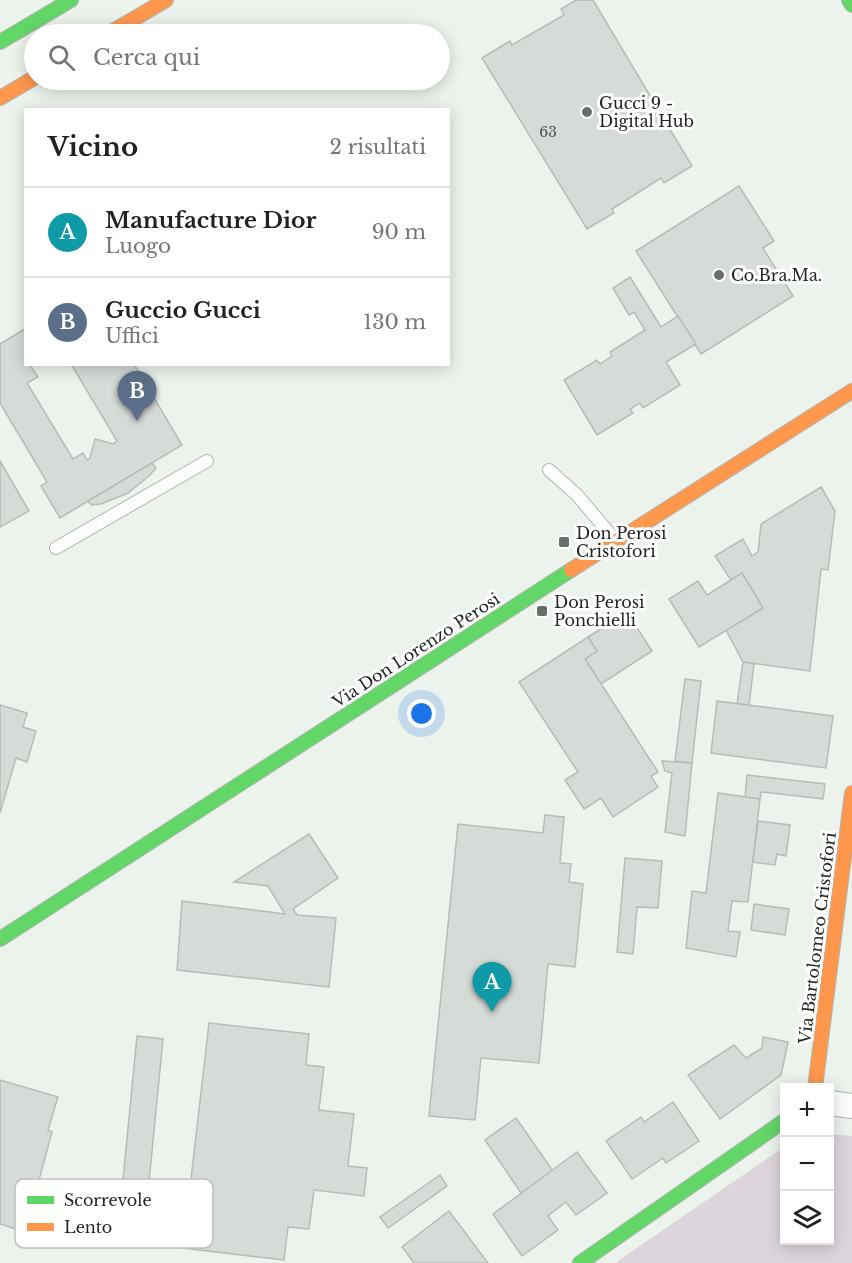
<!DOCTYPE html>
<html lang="it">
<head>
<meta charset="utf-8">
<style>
  body { margin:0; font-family:"Libre Baskerville",serif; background:#f6f6f6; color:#222 }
  .controls { position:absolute; right:18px; bottom:18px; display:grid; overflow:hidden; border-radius:0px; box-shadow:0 3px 15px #0003 }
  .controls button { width:54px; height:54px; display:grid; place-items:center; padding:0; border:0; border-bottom:2px solid #e0e0e0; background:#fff; color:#222; font:30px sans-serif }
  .you { position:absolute; left:422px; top:714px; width:21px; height:21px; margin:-15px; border:4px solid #fff; border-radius:50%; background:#1a73e8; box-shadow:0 0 0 9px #1a73e833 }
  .badge { display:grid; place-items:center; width:39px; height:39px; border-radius:50%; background:#b45309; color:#fff; font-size:20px; font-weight:700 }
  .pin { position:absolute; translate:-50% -50px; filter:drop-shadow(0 2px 3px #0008) }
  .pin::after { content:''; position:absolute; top:32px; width:21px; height:18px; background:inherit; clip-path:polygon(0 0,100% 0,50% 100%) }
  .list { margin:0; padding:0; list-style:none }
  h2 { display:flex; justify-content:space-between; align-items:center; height:78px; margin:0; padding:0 24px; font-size:26px }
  h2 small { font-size:20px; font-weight:400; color:#767676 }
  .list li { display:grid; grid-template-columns:39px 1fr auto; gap:18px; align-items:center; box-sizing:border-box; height:90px; padding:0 24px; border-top:2px solid #e0e0e0 }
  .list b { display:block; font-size:22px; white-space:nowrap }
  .list p { margin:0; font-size:20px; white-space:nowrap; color:#767676 }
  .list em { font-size:20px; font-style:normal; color:#767676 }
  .icon { flex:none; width:33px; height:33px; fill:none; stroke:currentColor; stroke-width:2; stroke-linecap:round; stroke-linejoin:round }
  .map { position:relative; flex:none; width:852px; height:1263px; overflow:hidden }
  .search { position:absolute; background:#fff; box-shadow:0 3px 15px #0003; left:24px; top:24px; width:426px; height:66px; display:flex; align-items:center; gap:15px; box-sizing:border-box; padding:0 21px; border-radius:33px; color:#767676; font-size:22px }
  .panel { position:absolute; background:#fff; box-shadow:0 3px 15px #0003; left:24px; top:108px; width:426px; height:258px; border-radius:0px }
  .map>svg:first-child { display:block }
</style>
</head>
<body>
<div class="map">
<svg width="852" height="1263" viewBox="0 0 852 1263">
  <rect width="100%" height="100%" fill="#ecf3ed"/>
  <path fill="#ddd5dc" d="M830 1134 852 1136V1263H615L784 1147V1240H830Z"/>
  <g fill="#d5dbd6" stroke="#b7bcb7" stroke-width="1.5">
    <path d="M576 0H593L692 166 664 183 661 178 612 209 614 213 587 229 482 58 510 41 512 45 564 15 561 9Z"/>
    <path d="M739 186 774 241 763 248 793 296 701 354 636 251Z"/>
    <path d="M630 277 661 327 678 316 696 344 666 362 680 385 643 408 640 403 630 409 633 413 597 435 564 380 597 360 600 364 612 356 610 352 645 330 634 312 629 315 613 288Z"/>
    <path d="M26 328V364H35L31 367 38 377 27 383 73 459 83 453 87 460 90 458 95 439 113 444 117 441 71 364H134L182 445 60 518 41 486 47 482 0 403V344Z"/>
    <path d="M0 461 29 511 0 527Z"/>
    <path d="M152 463 156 468 149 476 128 493 101 504 91 505 88 501Z"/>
    <path d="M821 487 835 511 828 570 821 569 810 671 743 662 726 630 763 608 742 573 731 580 715 556 743 539 752 556 758 552 761 524Z"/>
    <path d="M742 573 763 608 699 647 669 599 698 581 707 595Z"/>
    <path d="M627 612 652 651 601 684 585 659 597 651 588 637Z"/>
    <path d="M588 637 597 651 585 659 658 772 651 776 658 787 613 817 601 798 584 809 565 780 578 772 519 682Z"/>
    <path d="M743 662 754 664 749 705 737 704Z"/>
    <path d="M685 679 701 681 692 763 675 761Z"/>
    <path d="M717 701 833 716 826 768 711 753Z"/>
    <path d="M0 705 27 713 23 727 36 731 27 762 16 758 0 813Z"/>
    <path d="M662 761 692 763 685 836 665 832 672 773 665 771Z"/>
    <path d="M747 775 825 784 823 799 761 792 760 799 745 798Z"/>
    <path d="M718 793 760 799 748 902 732 901 728 931 740 932 736 957 686 948 692 891 706 893Z"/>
    <path d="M545 815 564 817 560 863 571 864 569 882 583 884 575 967 548 964 539 1063 481 1058 475 1120 429 1116 458 824 543 833Z"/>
    <path d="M758 821 790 825 786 856 777 854 775 865 753 862Z"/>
    <path d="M309 834 338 878 293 909 297 915 336 918 329 987 177 970 182 901 285 914 268 886 234 882Z"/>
    <path d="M625 858 662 861 658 908 637 907 633 954 617 952Z"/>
    <path d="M754 904 789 909 785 935 751 930Z"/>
    <path d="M209 1023 309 1034 306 1065 324 1067 319 1110 354 1114 348 1166 367 1168 364 1196 314 1190 309 1229 288 1227 284 1260 183 1248Z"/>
    <path d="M137 1036 163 1039 145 1223 119 1220Z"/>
    <path d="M763 1037 788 1042 781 1075 720 1119 688 1075 734 1045 746 1058 762 1048Z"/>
    <path d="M0 1080 58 1097 48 1130 52 1132 33 1202 26 1200 19 1230 0 1224Z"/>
    <path d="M673 1102 699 1141 666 1163 663 1158 632 1179 606 1141 641 1117 644 1122Z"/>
    <path d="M516 1118 553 1171 521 1193 485 1140Z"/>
    <path d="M577 1152 607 1193 576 1215 566 1202 548 1216 558 1230 522 1256 493 1214Z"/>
    <path d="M440 1175 447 1186 388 1228 380 1217Z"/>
    <path d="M449 1211 488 1263H414L402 1247Z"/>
  </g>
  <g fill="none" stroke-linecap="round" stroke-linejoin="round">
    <g stroke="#b1b5b1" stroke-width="14">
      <g id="lane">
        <path d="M549 470 577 495 616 541"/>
        <path d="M56 548 207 461"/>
      </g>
    </g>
    <g stroke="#b1b5b1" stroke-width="26">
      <path id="street" d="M830 1103 852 1106"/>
    </g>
    <g stroke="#b1b5b1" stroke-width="16">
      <g id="fast">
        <path d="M849 0 852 5"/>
        <path d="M0 42 71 0"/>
        <path d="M0 939 571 570"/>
        <path d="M580 1263 784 1121"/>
      </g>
    </g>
    <g stroke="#b1b5b1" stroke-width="16">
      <g id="slow">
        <path d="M108 34 166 0"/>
        <path d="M0 98 34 78"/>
        <path d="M571 570 852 391"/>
        <path d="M815 1088 852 793"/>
      </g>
    </g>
    <use href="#lane" stroke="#fcfdfc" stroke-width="12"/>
    <use href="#street" stroke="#fcfdfc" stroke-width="24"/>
    <use href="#fast" stroke="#63d668" stroke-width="14"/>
    <use href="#slow" stroke="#ff974d" stroke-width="14"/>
  </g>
  <g fill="#696e6a" stroke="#fff" stroke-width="2">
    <circle cx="587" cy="112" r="6"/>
    <circle cx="719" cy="275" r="6"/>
    <rect x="558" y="536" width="12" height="12" rx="3"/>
    <rect x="536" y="605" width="12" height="12" rx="3"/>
  </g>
  <g text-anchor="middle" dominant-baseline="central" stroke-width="6" stroke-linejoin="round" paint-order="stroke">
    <g font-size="14" fill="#505551">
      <text x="548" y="132">63</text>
    </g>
    <g font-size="16" fill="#222723" stroke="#fff" text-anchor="start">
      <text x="599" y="103">Gucci 9 -<tspan x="599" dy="18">Digital Hub</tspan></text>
      <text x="731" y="275">Co.Bra.Ma.</text>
      <text x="576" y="533">Don Perosi<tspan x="576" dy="18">Cristofori</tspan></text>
      <text x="554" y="602">Don Perosi<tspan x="554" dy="18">Ponchielli</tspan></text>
    </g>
    <g font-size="16" fill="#222723" stroke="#fff">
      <text transform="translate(416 650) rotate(-33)">Via Don Lorenzo Perosi</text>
      <text transform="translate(817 938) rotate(-83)">Via Bartolomeo Cristofori</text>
    </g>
  </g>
  <rect x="15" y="1179" width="198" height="69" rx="9" fill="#fff" stroke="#bdbebd" stroke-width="1.5"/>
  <rect x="27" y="1196" width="27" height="8" fill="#63d668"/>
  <rect x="27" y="1223" width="27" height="8" fill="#ff974d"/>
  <g font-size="16" fill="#222723">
    <text x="64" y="1206">Scorrevole</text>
    <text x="64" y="1233">Lento</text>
  </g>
</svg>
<div class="controls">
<button>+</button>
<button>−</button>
<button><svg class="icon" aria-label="layers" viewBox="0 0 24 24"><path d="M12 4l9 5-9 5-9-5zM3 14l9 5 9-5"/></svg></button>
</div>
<div class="you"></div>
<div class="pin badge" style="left:492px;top:1012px;background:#0f9aa8">A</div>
<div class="pin badge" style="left:137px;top:421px;background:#5c6f8a">B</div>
<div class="search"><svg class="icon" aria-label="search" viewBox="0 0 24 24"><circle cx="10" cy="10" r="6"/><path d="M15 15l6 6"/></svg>Cerca qui</div>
<section class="panel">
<h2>Vicino<small>2 risultati</small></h2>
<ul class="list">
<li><span class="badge" style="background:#0f9aa8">A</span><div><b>Manufacture Dior</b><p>Luogo</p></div><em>90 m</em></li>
<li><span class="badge" style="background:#5c6f8a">B</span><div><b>Guccio Gucci</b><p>Uffici</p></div><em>130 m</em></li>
</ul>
</section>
</div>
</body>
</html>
